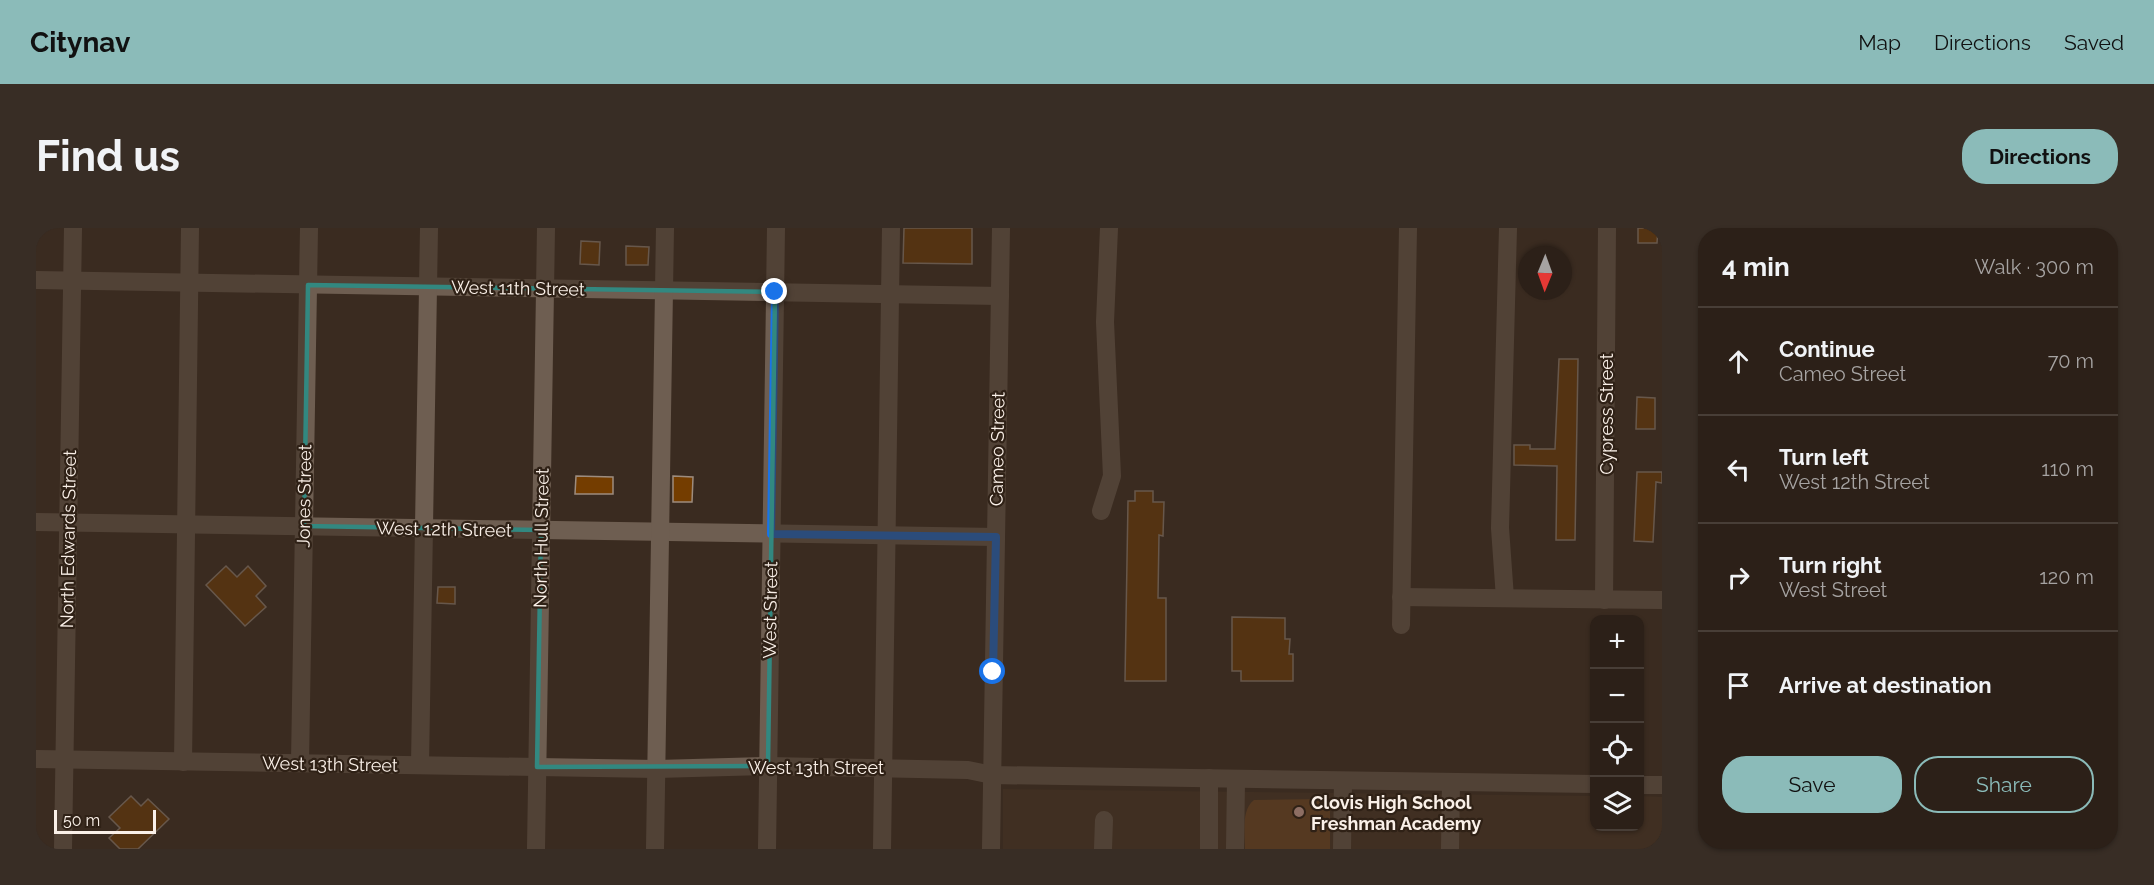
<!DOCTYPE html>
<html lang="en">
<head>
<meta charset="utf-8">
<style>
  body { margin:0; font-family:Raleway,sans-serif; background:#382d25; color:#f1f3f6 }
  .controls { position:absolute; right:18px; bottom:18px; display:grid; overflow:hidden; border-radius:12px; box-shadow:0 2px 4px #0004 }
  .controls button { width:54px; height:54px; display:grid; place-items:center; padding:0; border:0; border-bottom:2px solid #483e37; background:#2c2018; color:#f1f3f6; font:30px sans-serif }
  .compass { position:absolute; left:1482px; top:18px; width:54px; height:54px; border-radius:50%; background:#2c2018; box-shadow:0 2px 4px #0004; rotate:181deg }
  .scale { position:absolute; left:18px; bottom:15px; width:102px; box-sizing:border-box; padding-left:6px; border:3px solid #faf0e8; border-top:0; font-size:16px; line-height:21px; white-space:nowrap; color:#faf0e8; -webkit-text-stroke:4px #2f2116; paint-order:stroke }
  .stop { position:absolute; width:18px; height:18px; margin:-14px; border:4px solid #1a73e8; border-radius:50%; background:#fff }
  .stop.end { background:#1a73e8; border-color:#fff; box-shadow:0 2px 6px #0008 }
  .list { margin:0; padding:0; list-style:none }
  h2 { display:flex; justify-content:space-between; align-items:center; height:78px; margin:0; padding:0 24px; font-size:26px }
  h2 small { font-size:20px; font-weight:400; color:#a6a3a2 }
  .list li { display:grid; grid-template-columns:39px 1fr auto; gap:18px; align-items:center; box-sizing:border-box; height:108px; padding:0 24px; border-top:2px solid #483e37 }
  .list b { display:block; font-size:22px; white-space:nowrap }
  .list p { margin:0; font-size:20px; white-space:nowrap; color:#a6a3a2 }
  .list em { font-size:20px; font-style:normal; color:#a6a3a2 }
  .actions { display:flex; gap:12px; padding:18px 24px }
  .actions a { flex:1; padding:14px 0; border:2px solid #8bbbb9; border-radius:24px; text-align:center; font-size:21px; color:#8bbbb9 }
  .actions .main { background:#8bbbb9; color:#111 }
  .icon { flex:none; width:33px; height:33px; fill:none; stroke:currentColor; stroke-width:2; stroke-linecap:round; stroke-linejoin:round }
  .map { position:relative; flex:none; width:1626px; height:621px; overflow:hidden; border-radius:24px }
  header { display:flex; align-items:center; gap:36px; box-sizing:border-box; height:84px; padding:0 30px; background:#8bbbb9; color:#111 }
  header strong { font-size:28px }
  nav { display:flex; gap:33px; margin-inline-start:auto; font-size:21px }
  .intro { display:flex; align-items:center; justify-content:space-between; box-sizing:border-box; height:144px; padding:0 36px }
  h1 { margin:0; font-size:42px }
  .button { padding:15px 27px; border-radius:24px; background:#8bbbb9; color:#111; font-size:21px; font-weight:700 }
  main { display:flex; gap:36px; padding:0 36px }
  aside { flex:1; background:#2c2018; border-radius:24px; box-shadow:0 2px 4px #0004 }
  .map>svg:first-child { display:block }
</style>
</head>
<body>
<header>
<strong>Citynav</strong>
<nav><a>Map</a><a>Directions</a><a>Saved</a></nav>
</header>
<div class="intro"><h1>Find us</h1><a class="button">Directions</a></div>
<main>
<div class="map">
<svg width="1626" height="621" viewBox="0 0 1626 621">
  <rect width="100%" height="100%" fill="#3a2b20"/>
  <path fill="#473424" d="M967 561 1558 568V598H1604V568L1626 569V621H967Z"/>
  <path fill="#764a23" d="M1287 571 1294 583V621H1209C1209 605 1205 582 1218 572Z"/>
  <g fill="#743d00" stroke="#9d8c7e" stroke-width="1.5">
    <path d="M868 0H936V36L867 35Z"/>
    <path d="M1602 0H1622L1621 15H1602Z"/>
    <path d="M545 13 564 14 563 37 544 36Z"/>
    <path d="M590 18 613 19 612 37H590Z"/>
    <path d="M1523 131H1542L1539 312H1520L1521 238 1478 237V217H1494V221H1519Z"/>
    <path d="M1601 169 1619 170V201H1600Z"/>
    <path d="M1601 244H1626V255L1620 254 1617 314 1598 313Z"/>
    <path d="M540 248 577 249V266H539Z"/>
    <path d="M637 248 657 249 656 274H637Z"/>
    <path d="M1099 263H1117V274H1128L1127 308 1123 307 1122 370H1130V453H1089L1092 273H1099Z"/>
    <path d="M190 338 201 349 212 338 230 358 220 368 230 379 209 398 170 357Z"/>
    <path d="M402 359H419V376L401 375Z"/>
    <path d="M1196 389 1249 390V411H1254L1253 426H1257V453H1205V443H1196Z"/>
    <path d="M95 568 105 578 112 571 133 591 102 621H84L73 610 84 600 73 589Z"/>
  </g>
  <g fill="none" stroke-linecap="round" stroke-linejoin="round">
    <g stroke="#6e5e51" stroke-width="18">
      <path d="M0 52 964 68"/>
      <path d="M1065 283 1076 248 1069 94 1073 0"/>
      <path d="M0 294 960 309"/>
      <path d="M1365 369 1626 372"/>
      <path d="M1469 370 1464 300 1472 0"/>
      <path d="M1568 372 1571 0"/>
      <path d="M1365 397 1372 0"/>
      <path d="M0 531 621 541 732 538 932 542 956 547 1558 556"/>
      <path d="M147 534 154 0"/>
      <path d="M264 535 273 0"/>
      <path d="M384 537 393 0"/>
      <path d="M1604 557H1626"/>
      <path d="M27 621 37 0"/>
      <path d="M500 621 510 0"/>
      <path d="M619 621 629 0"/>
      <path d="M731 621 740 0"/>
      <path d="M846 621 855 0"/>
      <path d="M955 621 965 0"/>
      <path d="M1067 621 1068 592"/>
      <path d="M1173 621V550"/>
      <path d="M1199 621 1200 552"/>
      <path d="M1306 621 1307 553"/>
      <path d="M1414 621 1415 554"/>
    </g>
  </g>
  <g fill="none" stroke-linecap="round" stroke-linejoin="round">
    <path stroke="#1a73e8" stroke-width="8" d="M739 64 735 306 960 309 957 444"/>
  </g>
  <path d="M0 0H1626V621H0ZM272 57 739 64 732 538 501 539 505 302 268 298Z" fill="#3a2b20" fill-opacity=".55" fill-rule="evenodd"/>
  <path fill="none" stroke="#328880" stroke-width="4.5" stroke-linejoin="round" d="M272 57 739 64 732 538 501 539 505 302 268 298Z"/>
  <circle fill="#8d6e63" stroke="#2f2116" stroke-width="2" cx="1263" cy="584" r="6"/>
  <g text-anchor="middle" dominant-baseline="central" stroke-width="4.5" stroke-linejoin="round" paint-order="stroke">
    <g font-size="18" fill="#faf0e8" stroke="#2f2116">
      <text transform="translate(482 60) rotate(1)">West 11th Street</text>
      <text transform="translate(1570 186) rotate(-90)">Cypress Street</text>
      <text transform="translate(961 221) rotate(-89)">Cameo Street</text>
      <text transform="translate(268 268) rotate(-89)">Jones Street</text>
      <text transform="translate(408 301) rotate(1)">West 12th Street</text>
      <text transform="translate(505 310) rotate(-89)">North Hull Street</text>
      <text transform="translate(32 311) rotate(-89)">North Edwards Street</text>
      <text transform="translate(734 382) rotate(-89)">West Street</text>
      <text transform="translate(294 536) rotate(1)">West 13th Street</text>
      <text x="780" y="539">West 13th Street</text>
    </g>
    <g font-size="18" font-weight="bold" fill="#faf0e8" stroke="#2f2116" text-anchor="start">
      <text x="1275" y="574">Clovis High School<tspan x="1275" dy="21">Freshman Academy</tspan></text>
    </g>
  </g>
</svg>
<div class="controls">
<button>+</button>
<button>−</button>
<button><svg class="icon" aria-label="locate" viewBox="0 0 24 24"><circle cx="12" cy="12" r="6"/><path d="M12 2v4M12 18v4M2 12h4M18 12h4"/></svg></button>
<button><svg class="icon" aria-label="layers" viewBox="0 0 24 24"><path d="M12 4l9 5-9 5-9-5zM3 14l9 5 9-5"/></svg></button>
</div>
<svg class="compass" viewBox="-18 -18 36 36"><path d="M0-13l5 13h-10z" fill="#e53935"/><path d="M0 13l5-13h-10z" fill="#a6a3a2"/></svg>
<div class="scale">50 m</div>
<div class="stop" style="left:957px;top:444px"></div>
<div class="stop end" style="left:739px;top:64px"></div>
</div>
<aside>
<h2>4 min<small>Walk · 300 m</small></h2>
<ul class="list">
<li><svg class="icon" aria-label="ahead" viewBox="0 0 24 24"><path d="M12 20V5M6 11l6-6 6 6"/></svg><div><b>Continue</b><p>Cameo Street</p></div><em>70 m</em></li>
<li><svg class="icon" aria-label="left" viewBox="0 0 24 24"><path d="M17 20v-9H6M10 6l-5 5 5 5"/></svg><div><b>Turn left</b><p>West 12th Street</p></div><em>110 m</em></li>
<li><svg class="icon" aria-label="right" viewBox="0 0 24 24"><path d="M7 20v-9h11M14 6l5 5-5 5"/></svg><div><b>Turn right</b><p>West Street</p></div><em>120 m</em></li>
<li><svg class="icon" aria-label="arrive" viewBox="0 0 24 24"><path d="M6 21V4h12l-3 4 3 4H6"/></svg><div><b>Arrive at destination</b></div></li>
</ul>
<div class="actions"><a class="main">Save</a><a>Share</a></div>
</aside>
</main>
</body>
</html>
